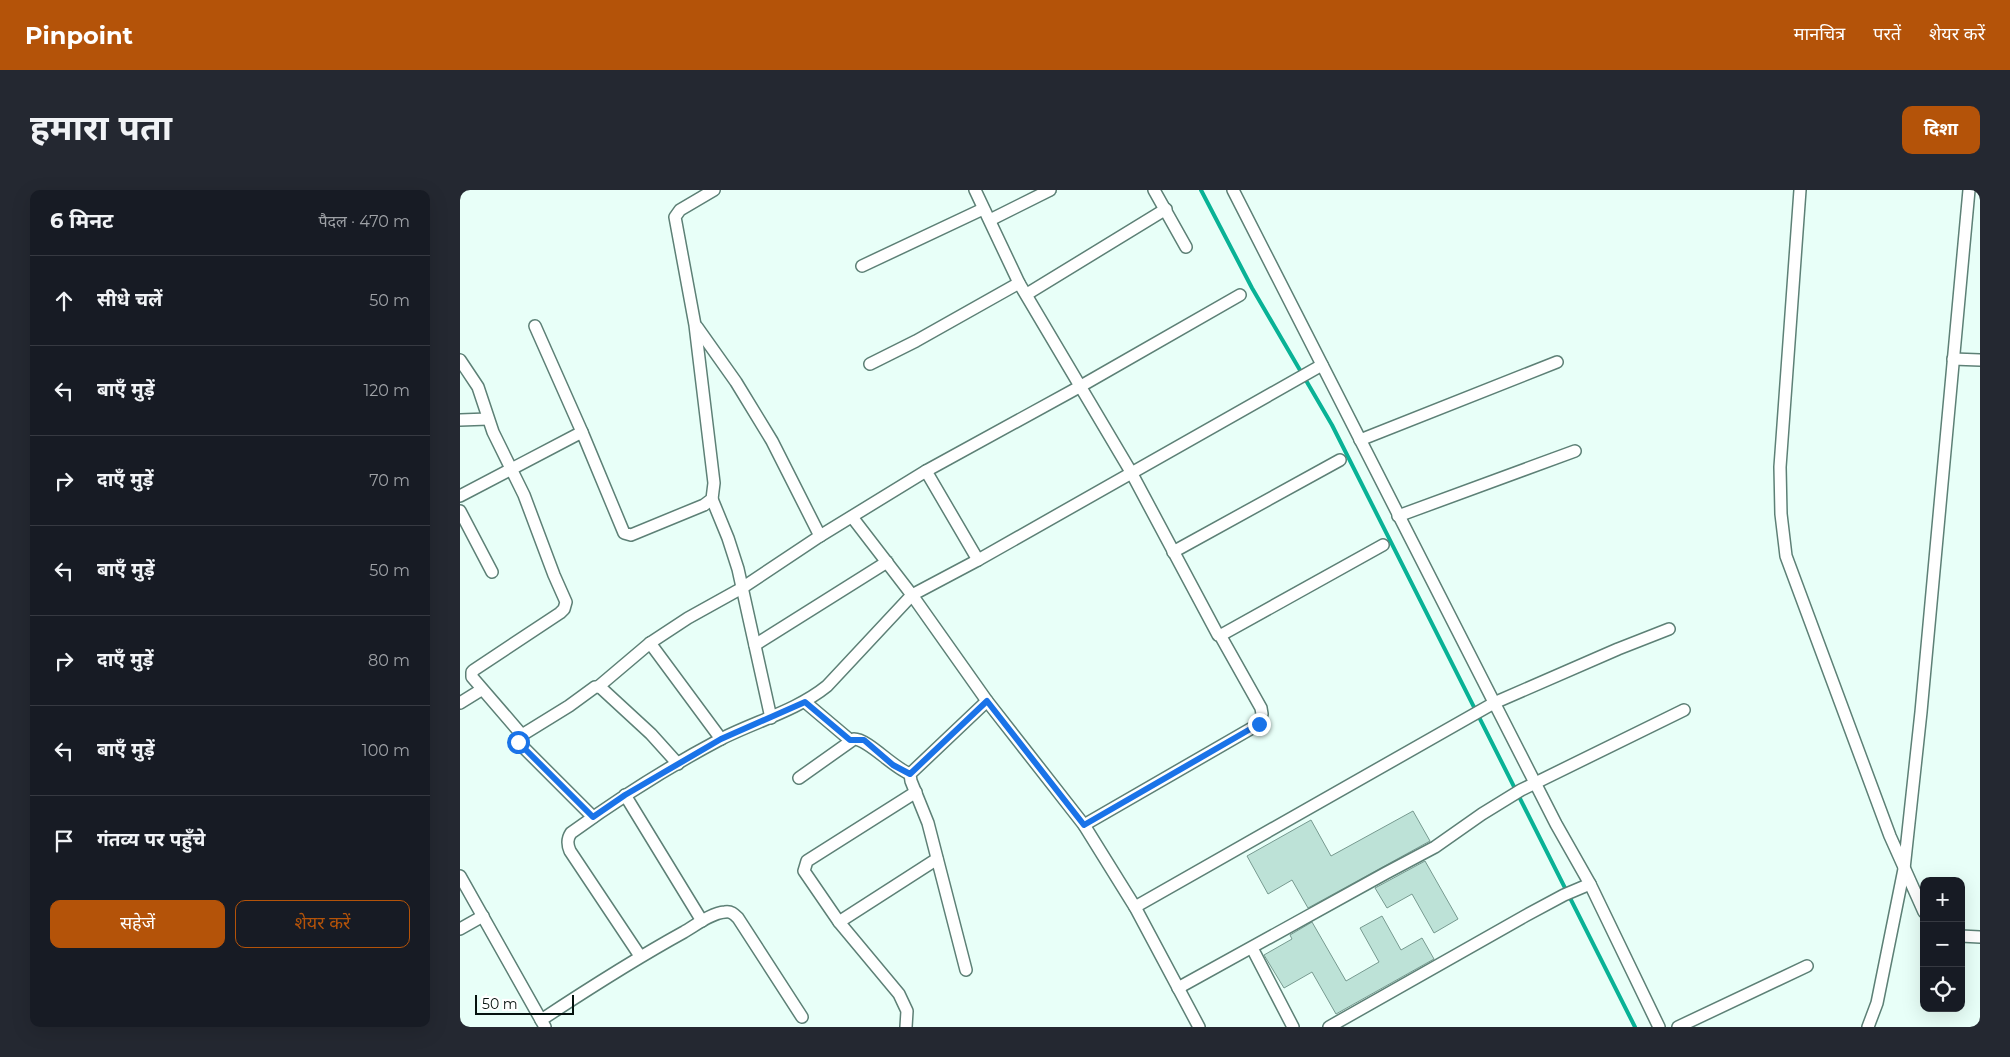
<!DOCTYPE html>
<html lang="hi">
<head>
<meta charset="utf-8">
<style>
  body { margin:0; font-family:Montserrat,"Noto Sans Devanagari",sans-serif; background:#242831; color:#f1f3f6 }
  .controls { position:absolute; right:15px; bottom:15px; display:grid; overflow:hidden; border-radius:10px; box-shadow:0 5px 20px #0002 }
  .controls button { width:45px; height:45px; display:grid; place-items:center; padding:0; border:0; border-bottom:1px solid #363941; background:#171b24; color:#f1f3f6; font:25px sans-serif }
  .scale { position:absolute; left:15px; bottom:12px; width:99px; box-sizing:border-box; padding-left:5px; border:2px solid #05120e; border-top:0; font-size:14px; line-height:18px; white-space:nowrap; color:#05120e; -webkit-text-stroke:4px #fff; paint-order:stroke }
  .stop { position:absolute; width:15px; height:15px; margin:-11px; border:4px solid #1a73e8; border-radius:50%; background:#fff }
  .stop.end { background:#1a73e8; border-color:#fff; box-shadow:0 1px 5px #0008 }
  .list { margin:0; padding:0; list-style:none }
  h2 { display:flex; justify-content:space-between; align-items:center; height:65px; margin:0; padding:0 20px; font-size:21px }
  h2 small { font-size:16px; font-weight:400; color:#9ea1a6 }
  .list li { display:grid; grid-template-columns:32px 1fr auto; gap:15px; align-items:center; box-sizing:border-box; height:90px; padding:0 20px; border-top:1px solid #363941 }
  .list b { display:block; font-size:19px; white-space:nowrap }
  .list em { font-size:16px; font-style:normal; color:#9ea1a6 }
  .actions { display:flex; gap:10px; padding:15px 20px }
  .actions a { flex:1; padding:11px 0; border:1px solid #b45309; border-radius:10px; text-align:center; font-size:18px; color:#b45309 }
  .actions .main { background:#b45309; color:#fff }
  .icon { flex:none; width:28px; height:28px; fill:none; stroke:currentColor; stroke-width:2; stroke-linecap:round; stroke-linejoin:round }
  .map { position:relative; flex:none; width:1520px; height:837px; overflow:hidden; border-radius:10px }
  header { display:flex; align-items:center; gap:30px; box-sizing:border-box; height:70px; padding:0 25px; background:#b45309; color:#fff }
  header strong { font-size:24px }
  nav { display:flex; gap:28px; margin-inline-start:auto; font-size:18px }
  .intro { display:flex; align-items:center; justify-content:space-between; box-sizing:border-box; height:120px; padding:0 30px }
  h1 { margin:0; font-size:35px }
  .button { padding:12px 22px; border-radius:10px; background:#b45309; color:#fff; font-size:18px; font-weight:700 }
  main { display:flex; gap:30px; padding:0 30px }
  aside { flex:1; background:#171b24; border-radius:10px; box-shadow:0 5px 20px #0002 }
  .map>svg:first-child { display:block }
</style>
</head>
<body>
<header>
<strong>Pinpoint</strong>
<nav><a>मानचित्र</a><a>परतें</a><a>शेयर करें</a></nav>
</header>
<div class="intro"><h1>हमारा पता</h1><a class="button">दिशा</a></div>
<main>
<aside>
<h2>6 मिनट<small>पैदल · 470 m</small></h2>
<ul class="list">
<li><svg class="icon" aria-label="ahead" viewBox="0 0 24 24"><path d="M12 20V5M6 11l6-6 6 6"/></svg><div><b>सीधे चलें</b></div><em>50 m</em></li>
<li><svg class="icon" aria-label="left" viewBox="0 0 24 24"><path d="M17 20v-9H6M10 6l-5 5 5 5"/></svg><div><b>बाएँ मुड़ें</b></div><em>120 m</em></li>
<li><svg class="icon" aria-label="right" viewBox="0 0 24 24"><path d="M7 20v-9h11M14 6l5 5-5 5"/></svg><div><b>दाएँ मुड़ें</b></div><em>70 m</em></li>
<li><svg class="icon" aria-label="left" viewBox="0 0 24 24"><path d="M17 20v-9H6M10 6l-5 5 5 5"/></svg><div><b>बाएँ मुड़ें</b></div><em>50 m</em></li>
<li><svg class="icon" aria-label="right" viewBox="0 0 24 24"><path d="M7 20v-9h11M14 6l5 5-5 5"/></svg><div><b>दाएँ मुड़ें</b></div><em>80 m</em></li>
<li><svg class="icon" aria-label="left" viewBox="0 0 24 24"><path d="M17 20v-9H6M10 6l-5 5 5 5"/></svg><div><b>बाएँ मुड़ें</b></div><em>100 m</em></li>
<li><svg class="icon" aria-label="arrive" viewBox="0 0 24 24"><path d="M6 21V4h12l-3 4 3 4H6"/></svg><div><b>गंतव्य पर पहुँचे</b></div></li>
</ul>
<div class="actions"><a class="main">सहेजें</a><a>शेयर करें</a></div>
</aside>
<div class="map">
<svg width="1520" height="837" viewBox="0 0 1520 837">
  <rect width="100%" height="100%" fill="#e8fff8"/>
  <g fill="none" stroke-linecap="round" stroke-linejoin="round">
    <path stroke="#09b296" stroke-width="4" d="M741 0 792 98 872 235 1175 837"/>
  </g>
  <g fill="#bde2d7" stroke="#779a90">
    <path d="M953 621 970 651 848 718 832 690 808 704 787 666 851 630 871 666Z"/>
    <path d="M965 671 998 729 974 743 952 704 927 718 915 698Z"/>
    <path d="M922 726 941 760 962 748 974 769 876 824 852 782 824 798 804 765 832 749 830 745 852 732 886 791 919 772 900 738Z"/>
  </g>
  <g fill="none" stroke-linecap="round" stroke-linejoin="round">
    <g stroke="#5d8076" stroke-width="14">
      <g id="street">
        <path d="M515 0 559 93 671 282 758 445 763 444 923 355"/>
        <path d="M694 0 726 57"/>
        <path d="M773 0 1096 634 1130 694 1199 837"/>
        <path d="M1340 0 1320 277 1321 324 1326 366 1430 646 1464 722"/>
        <path d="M530 30 590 0"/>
        <path d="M402 76 523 19"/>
        <path d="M567 104 706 19"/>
        <path d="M75 136 122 242"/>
        <path d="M237 137 276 192 312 251 360 346"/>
        <path d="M1493 169 1520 170"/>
        <path d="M0 170 18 197 33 242 64 305 94 385 106 412 104 419 100 423 14 480 12 482V487L62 545 109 516 135 497H140L191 544 218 574"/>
        <path d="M410 174 456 151 559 93"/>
        <path d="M0 230 28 229"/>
        <path d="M900 250 1097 172"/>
        <path d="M0 306 122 242 164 343 171 345 244 315 252 309 254 293 235 135 215 27 220 20 254 0"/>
        <path d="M252 309 268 348 278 379 311 528"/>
        <path d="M0 321 32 382"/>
        <path d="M938 326 1115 261"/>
        <path d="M713 362 880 270"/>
        <path d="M518 370 466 281 621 196 780 105"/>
        <path d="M190 453 261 549"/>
        <path d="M295 455 427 372"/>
        <path d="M138 497 190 453 228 428 282 398 360 346 466 281"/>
        <path d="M345 512 390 550"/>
        <path d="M0 513 21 500"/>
        <path d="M62 545 57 549 58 552 133 627"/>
        <path d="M339 588 394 549C408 549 432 577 450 584"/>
        <path d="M165 605 242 731"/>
        <path d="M624 635 799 534 802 524 801 518 760 445"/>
        <path d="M0 686 85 837"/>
        <path d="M675 717 1034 513 1158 459 1209 439"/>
        <path d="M379 732 477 669"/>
        <path d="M0 739 23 726"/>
        <path d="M1501 746 1520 747"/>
        <path d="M792 758 833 837"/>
        <path d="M180 766 110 661C107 654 107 649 111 643 158 609 210 576 261 549 296 531 336 521 367 496L452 405 392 327"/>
        <path d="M506 780 468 633 451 591 450 584 527 511"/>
        <path d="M718 798 926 683 975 657 1022 624 1061 600 1224 520"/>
        <path d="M81 830C128 799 175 769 224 742 236 735 251 723 265 722 271 721 274 724 278 728L342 827"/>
        <path d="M446 837 447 821 439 804 379 732 344 681 347 671 456 602"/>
        <path d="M739 837 675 717 624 635 527 511 452 405 518 370 862 175"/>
        <path d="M869 837 1065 726 1104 705 1130 694"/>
        <path d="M1218 837 1347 776"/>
        <path d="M1408 837 1417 813 1444 679 1461 522 1509 0"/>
      </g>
    </g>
    <use href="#street" stroke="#fff" stroke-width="11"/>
  </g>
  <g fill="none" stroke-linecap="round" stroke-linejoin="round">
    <path stroke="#1a73e8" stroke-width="6" d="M58 552 133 627 165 605 261 549 345 512 390 550H404L433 575 450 584 527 511 624 635 799 534"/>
  </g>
</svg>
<div class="controls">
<button>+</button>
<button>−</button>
<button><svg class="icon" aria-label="locate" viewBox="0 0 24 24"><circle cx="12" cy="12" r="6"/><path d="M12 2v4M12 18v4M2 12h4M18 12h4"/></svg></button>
</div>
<div class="scale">50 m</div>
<div class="stop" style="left:58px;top:552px"></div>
<div class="stop end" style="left:799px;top:534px"></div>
</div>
</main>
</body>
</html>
